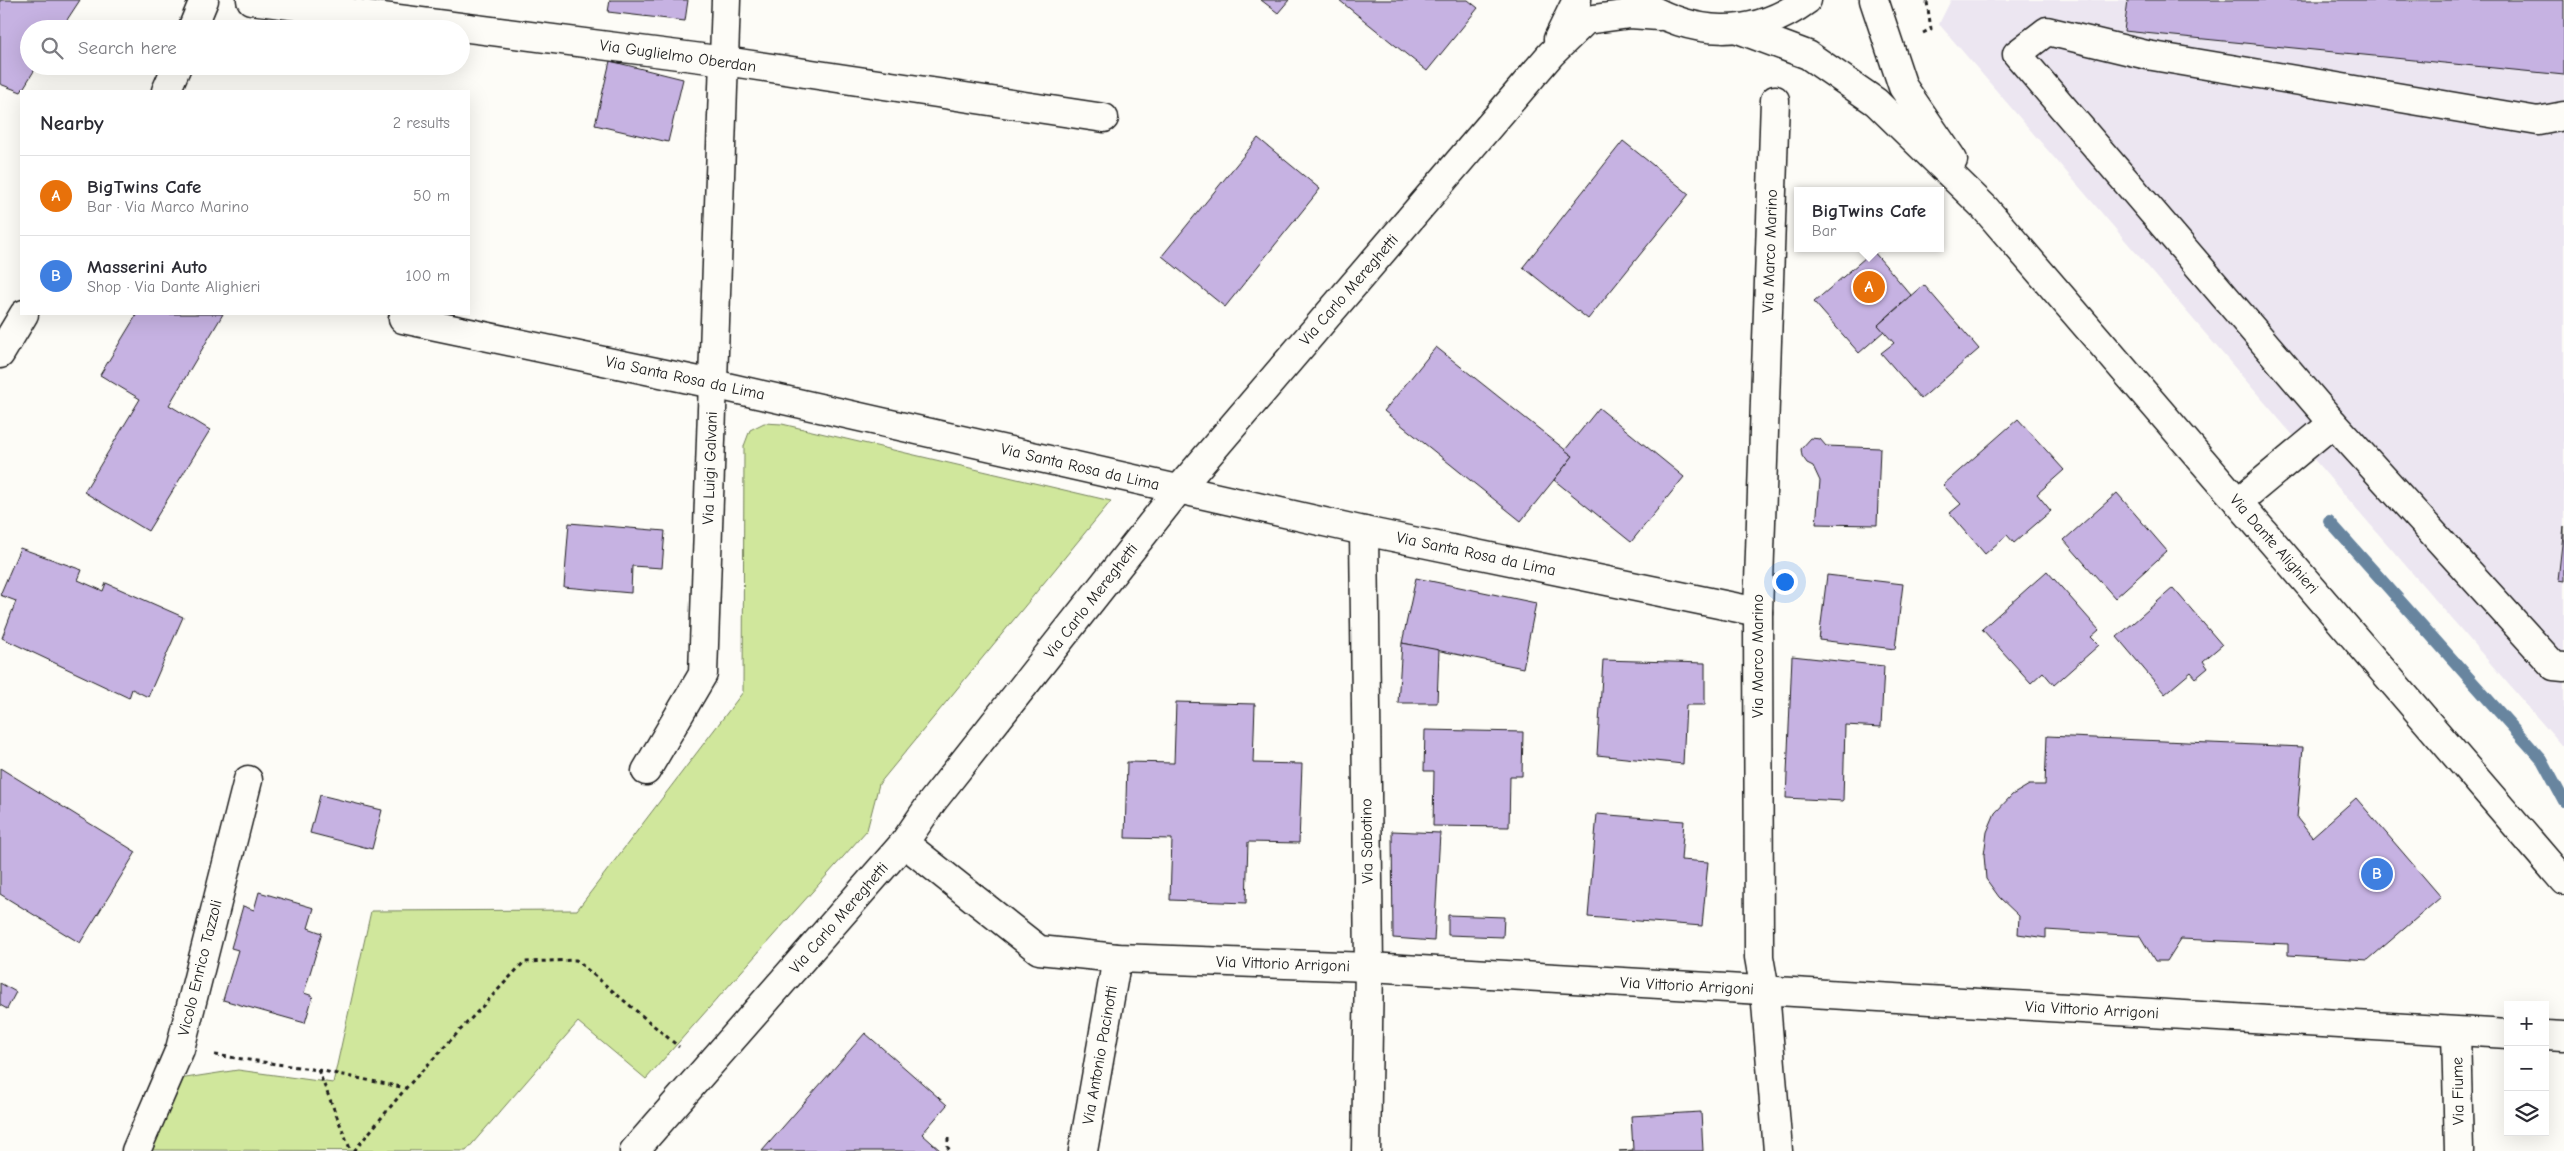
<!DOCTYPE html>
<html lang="en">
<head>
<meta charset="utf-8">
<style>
  body { margin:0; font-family:"Comic Neue",sans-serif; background:#f2f2f3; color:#2b2b33 }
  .controls { position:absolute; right:15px; bottom:15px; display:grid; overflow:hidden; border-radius:0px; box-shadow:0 5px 20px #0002 }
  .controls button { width:45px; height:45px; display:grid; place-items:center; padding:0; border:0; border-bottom:1px solid #e1e1e2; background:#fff; color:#2b2b33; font:25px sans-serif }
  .you { position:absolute; left:1784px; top:581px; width:18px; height:18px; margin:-12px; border:4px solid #fff; border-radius:50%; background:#1a73e8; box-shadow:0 0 0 8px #1a73e833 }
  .badge { display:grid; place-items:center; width:32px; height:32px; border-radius:50%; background:#7c3aed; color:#fff; font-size:16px; font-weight:700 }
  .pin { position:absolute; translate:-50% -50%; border:2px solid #fff; box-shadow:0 1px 5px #0006 }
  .popup { position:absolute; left:1794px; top:187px; width:150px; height:65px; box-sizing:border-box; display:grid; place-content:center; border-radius:0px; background:#fff; filter:drop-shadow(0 1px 4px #0005); font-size:16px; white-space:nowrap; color:#7c7c81 }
  .popup b { font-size:19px; color:#2b2b33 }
  .popup::after { content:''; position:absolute; left:50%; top:100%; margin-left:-10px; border:10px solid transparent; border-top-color:#fff }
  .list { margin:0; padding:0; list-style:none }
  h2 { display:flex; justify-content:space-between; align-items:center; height:65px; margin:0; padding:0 20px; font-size:21px }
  h2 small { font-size:16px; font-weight:400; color:#7c7c81 }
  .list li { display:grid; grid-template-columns:32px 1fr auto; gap:15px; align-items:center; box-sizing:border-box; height:80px; padding:0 20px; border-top:1px solid #e1e1e2 }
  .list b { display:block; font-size:19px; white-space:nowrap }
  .list p { margin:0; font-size:16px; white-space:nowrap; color:#7c7c81 }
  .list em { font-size:16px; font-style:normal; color:#7c7c81 }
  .icon { flex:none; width:28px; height:28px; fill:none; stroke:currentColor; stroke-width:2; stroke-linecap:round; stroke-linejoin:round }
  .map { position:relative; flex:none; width:2564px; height:1151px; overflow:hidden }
  .search { position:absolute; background:#fff; box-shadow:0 5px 20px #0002; left:20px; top:20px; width:450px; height:55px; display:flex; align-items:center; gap:12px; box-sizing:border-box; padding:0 18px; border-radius:28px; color:#7c7c81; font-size:19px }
  .panel { position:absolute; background:#fff; box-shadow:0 5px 20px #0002; left:20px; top:90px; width:450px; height:225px; border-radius:0px }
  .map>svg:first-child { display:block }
</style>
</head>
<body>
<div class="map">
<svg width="2564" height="1151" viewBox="0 0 2564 1151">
  <rect width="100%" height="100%" fill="#fdfcf7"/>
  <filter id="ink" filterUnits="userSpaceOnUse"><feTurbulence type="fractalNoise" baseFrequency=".02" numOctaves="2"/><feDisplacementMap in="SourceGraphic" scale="10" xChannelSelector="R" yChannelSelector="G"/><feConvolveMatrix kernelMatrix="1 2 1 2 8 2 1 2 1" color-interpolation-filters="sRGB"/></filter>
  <g filter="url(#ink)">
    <path fill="#ece6f1" d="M1951 0H2564V745H2561L2304 448 1939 24Z"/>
    <path fill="#d0e79c" stroke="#76825c" d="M764 423 782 424 1111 501 879 784 867 830 646 1079 578 1022 466 1151 152 1150 179 1079 238 1070 333 1083 371 911 577 910 743 692 744 446 750 430Z"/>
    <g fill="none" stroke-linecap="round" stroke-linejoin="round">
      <path stroke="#67859f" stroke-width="12" d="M2329 521 2542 760 2564 801"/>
    </g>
    <g fill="#c6b2e2" stroke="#1c1c1c">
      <path d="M0 0H80L61 29H29V66H37L21 92 0 84Z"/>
      <path d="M610 0H688L685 21 608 12Z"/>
      <path d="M1261 0H1289L1278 13Z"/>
      <path d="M1339 0H1468L1478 8 1427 71Z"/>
      <path d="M2128 0H2564V75L2124 31Z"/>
      <path d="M610 61 683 79 668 142 595 125Z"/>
      <path d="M1258 138 1320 189 1225 307 1162 256Z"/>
      <path d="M1623 141 1689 194 1588 319 1523 267Z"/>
      <path d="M1873 251 1911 295 1878 325 1884 331 1859 353 1814 302Z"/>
      <path d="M1924 285 1979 349 1921 399 1881 353 1894 343 1878 325Z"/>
      <path d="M137 314H223L169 405 210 430 148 531 84 492 140 399 100 375Z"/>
      <path d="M1436 347 1573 456 1521 521 1384 411Z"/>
      <path d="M1599 408 1684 477 1631 542 1554 480 1573 456 1565 450Z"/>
      <path d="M2018 419 2064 470 2037 494 2051 511 2014 543 2007 535 1985 554 1950 513 1961 504 1943 485Z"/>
      <path d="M1811 438 1820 439 1826 446 1880 448 1877 525 1816 524 1820 481 1813 466 1807 463 1802 456 1801 449Z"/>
      <path d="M2117 493 2167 551 2115 598 2064 540Z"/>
      <path d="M569 523 665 531 662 568 632 566 631 593 564 587Z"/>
      <path d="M2564 526V581L2558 580Z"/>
      <path d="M20 548 82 570 78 580 103 591 106 583 183 617 148 697 132 689 129 698 2 638 16 601 0 595Z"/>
      <path d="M2047 571 2099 630 2091 637 2099 645 2054 685 2043 672 2031 683 1982 629Z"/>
      <path d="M1827 575 1903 584 1895 649 1819 640Z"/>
      <path d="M1416 578 1536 603 1523 668 1402 643Z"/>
      <path d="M2173 588 2222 645 2203 661 2208 668 2196 678 2191 672 2165 694 2117 637Z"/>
      <path d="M1402 643 1439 650 1437 703H1398Z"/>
      <path d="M1792 656 1884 666 1881 727 1845 725 1843 801 1786 798Z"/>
      <path d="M1603 660 1705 663V705H1686L1683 764 1597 755Z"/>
      <path d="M1176 702 1255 704 1253 763 1302 764 1299 843 1248 842 1246 903 1170 900 1172 839 1125 838 1127 762 1174 763Z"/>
      <path d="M1425 730 1523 732 1522 776H1510L1509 827 1433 826 1434 771H1424Z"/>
      <path d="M2047 736 2303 747 2297 818 2312 837 2356 798 2441 897 2368 960 2288 955V944L2181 939 2167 961H2155L2140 936 2046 930V938L2018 934 2019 916 1999 897 1986 879 1984 855 1987 832 1995 813 2012 795 2029 785H2045Z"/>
      <path d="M0 768 136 852 80 943 0 894Z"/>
      <path d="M320 795 382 810 372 849 310 833Z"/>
      <path d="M1597 814 1684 821 1681 860 1708 862 1702 926 1588 917Z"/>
      <path d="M1392 831 1440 833 1434 941 1393 938Z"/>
      <path d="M259 892 314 908 308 928 322 933 304 993 313 996 305 1023 223 1000 238 950 231 948 243 906 254 910Z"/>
      <path d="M1448 915 1504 917 1503 937 1448 935Z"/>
      <path d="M0 983 16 992 7 1009 0 1005Z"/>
      <path d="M865 1033 947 1105 922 1134 941 1151H762Z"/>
      <path d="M1701 1112 1703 1151H1619L1633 1150 1631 1116Z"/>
    </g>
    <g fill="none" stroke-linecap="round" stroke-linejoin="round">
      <g stroke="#1c1c1c" stroke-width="31">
        <g id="minor">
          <path d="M251 0 725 61 1104 118"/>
          <path d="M192 29 204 0"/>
          <path d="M1558 39 1577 0"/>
          <path d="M166 91 177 66"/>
          <path d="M1775 100 1758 612 1759 957 1765 991 1778 1151"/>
          <path d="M403 319 713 384 1364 531 1758 612"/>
          <path d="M0 354 24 314"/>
          <path d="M2333 423 2017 54 2047 31 2147 55 2538 121 2564 116"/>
          <path d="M2238 502 2333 423 2554 666 2564 667"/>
          <path d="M1364 531 1369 967 1366 1151"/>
          <path d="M646 771 703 674 726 0"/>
          <path d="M904 843 1039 950 1117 958 1369 967 2508 1034"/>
          <path d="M2456 1032 2459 1151"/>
          <path d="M2545 1035 2564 1036"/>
          <path d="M136 1151 180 1049 248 780"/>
          <path d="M634 1151 904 843 932 802 1179 489 1551 54 1586 20 1630 14 1659 16"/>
          <path d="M1083 1151 1117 958"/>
        </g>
      </g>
      <g stroke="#1c1c1c" stroke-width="31">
        <g id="major">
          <path d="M1635 0C1691 36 1751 41 1807 0"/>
          <path d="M1874 0 1903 87 1953 160"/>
          <path d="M1738 29 1808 55 1876 102 1984 207 2564 881"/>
        </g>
      </g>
      <g stroke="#1c1c1c" stroke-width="3" stroke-dasharray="4 4" stroke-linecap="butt">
        <path d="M1923 33 1931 29 1927 2 1928 0"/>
        <path d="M215 1055 318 1070 406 1088"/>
        <path d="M318 1070 351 1151"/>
        <path d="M948 1138V1148L951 1151"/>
        <path d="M354 1151 406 1088 524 962 576 960 679 1047"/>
      </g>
      <use href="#minor" stroke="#fdfcf7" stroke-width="28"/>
      <use href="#major" stroke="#fdfcf7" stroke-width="28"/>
    </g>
  </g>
  <g text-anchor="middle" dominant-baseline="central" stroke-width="5" stroke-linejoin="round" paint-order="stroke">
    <g font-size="16" fill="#1c1c1c" stroke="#fdfcf7">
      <text transform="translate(678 56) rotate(8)">Via Guglielmo Oberdan</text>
      <text transform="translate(1770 251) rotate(-88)">Via Marco Marino</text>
      <text transform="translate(1349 290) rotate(-49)">Via Carlo Mereghetti</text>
      <text transform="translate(685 378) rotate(12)">Via Santa Rosa da Lima</text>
      <text transform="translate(1080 467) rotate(13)">Via Santa Rosa da Lima</text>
      <text transform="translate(710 468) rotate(-88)">Via Luigi Galvani</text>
      <text transform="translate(2274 544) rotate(49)">Via Dante Alighieri</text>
      <text transform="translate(1476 554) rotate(12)">Via Santa Rosa da Lima</text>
      <text transform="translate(1091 601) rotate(-52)">Via Carlo Mereghetti</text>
      <text transform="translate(1758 656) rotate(-90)">Via Marco Marino</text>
      <text transform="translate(1367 841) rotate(-91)">Via Sabotino</text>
      <text transform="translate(839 918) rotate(-49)">Via Carlo Mereghetti</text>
      <text transform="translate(1283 964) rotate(2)">Via Vittorio Arrigoni</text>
      <text transform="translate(200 968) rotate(-76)">Vicolo Enrico Tazzoli</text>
      <text transform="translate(1687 986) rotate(3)">Via Vittorio Arrigoni</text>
      <text transform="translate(2092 1010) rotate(3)">Via Vittorio Arrigoni</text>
      <text transform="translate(1100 1055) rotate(-80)">Via Antonio Pacinotti</text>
      <text transform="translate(2458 1091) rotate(-91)">Via Fiume</text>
    </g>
  </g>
</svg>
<div class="controls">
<button>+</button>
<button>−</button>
<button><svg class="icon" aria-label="layers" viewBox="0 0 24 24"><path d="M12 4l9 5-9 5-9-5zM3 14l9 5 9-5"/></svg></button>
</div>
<div class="you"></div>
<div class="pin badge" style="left:1869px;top:287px;background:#e8710a">A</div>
<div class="popup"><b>BigTwins Cafe</b>Bar</div>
<div class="pin badge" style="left:2377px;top:874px;background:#3f7fe0">B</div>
<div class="search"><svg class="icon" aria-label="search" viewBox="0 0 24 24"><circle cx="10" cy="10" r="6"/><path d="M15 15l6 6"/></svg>Search here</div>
<section class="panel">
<h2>Nearby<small>2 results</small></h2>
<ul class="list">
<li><span class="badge" style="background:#e8710a">A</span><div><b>BigTwins Cafe</b><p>Bar · Via Marco Marino</p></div><em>50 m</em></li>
<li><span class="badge" style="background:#3f7fe0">B</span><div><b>Masserini Auto</b><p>Shop · Via Dante Alighieri</p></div><em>100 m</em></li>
</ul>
</section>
</div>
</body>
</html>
